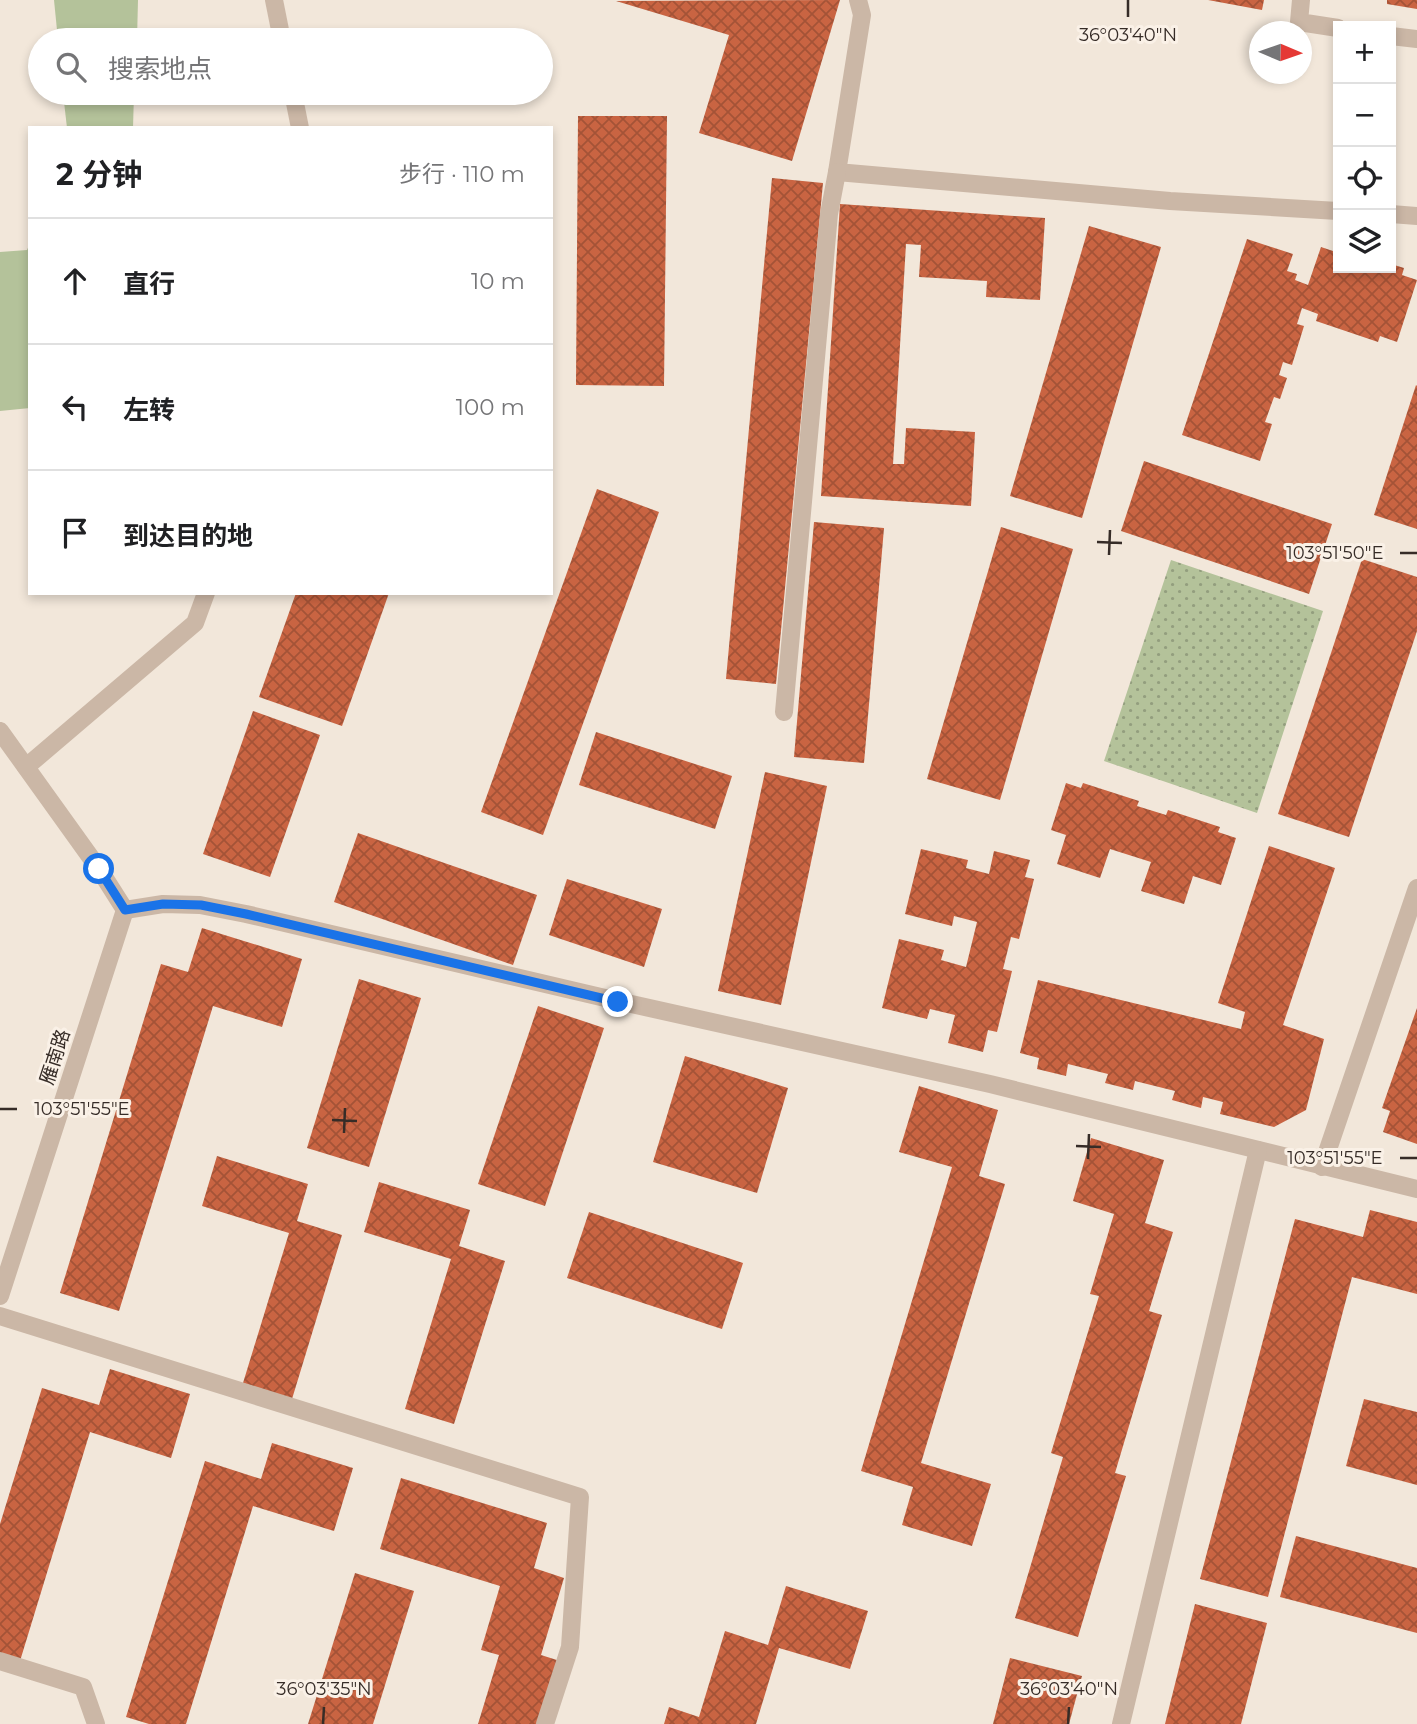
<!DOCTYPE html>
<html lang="zh">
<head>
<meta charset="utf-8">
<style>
  body { margin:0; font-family:Montserrat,"Noto Sans SC",sans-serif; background:#f2f2f2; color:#202124 }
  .controls { position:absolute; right:21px; top:21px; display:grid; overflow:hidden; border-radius:0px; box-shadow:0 4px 10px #0003 }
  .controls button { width:63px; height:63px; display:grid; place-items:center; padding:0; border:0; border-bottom:2px solid #e0e0e0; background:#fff; color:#202124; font:35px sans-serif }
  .compass { position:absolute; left:1249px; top:21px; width:63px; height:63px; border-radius:50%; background:#fff; box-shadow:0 4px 10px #0003; rotate:92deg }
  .stop { position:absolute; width:21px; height:21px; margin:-16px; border:5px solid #1a73e8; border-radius:50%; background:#fff }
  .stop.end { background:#1a73e8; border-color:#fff; box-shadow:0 2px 7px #0008 }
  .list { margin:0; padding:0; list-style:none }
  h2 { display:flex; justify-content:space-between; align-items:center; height:91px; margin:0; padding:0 28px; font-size:30px }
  h2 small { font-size:23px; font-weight:400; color:#757577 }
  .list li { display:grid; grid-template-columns:46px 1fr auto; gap:21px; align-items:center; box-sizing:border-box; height:126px; padding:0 28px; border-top:2px solid #e0e0e0 }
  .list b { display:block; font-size:26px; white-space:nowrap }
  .list em { font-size:23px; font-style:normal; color:#757577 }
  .icon { flex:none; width:38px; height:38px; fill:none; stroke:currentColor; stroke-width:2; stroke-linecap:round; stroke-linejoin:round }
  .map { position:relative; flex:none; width:1417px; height:1724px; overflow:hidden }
  .search { position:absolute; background:#fff; box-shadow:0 4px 10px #0003; left:28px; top:28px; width:525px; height:77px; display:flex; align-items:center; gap:18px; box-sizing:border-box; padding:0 24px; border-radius:38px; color:#757577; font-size:26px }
  .panel { position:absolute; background:#fff; box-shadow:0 4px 10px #0003; left:28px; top:126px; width:525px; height:469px; border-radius:0px }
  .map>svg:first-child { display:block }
</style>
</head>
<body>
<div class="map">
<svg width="1417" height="1724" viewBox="0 0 1417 1724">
  <defs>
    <pattern id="grass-dots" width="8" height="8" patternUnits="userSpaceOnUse" patternTransform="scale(1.75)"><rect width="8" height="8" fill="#b4c29a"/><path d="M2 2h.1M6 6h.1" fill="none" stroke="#939e7e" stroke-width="1.8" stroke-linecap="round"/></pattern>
    <pattern id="building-cross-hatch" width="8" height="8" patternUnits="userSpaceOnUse" patternTransform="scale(1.75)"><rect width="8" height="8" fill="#c96442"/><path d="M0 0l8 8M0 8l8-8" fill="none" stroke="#a45337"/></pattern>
  </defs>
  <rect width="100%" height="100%" fill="#f2e7da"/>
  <path fill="url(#grass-dots)" d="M1171 560 1323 611 1257 813 1104 761Z"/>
  <g fill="#b4c29a">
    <path d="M54 0H138L137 40H58Z"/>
    <path d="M63 93H134L133 128H67Z"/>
    <path d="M30 243V408L0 411V252L27 250Z"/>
  </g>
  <g fill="url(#building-cross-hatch)">
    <path d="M840 0 792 161 699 133 729 35 616 1Z"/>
    <path d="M1208 0H1264L1262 10Z"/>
    <path d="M1387 0H1417V9L1387 4Z"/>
    <path d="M578 116H667L664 386 576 385Z"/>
    <path d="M772 178 823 183 776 684 726 679Z"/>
    <path d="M840 204 1045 218 1040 300 986 297 987 281 919 277 921 245 906 244 893 464H904L906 428 975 432 971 506 821 496Z"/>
    <path d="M1089 226 1161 247 1082 518 1010 496Z"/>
    <path d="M1247 239 1293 254 1287 271 1297 274 1295 280 1308 285 1321 247 1336 252 1338 246V268H1391V264L1404 268 1402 275 1417 280 1397 342 1380 336 1378 342 1316 321 1318 314 1302 308 1297 324 1304 326 1292 365 1283 362 1279 375 1287 378 1280 399 1274 397 1265 422 1272 424 1260 461 1182 435Z"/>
    <path d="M1416 385 1417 386V529L1374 515Z"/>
    <path d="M1144 461 1332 524 1309 594 1121 531Z"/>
    <path d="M597 489 659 512 543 835 481 812Z"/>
    <path d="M814 522 884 528 864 763 794 757Z"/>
    <path d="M1001 527 1073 549 1000 800 927 779Z"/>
    <path d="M1362 559 1417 577V631L1349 837 1278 814Z"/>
    <path d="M296 593H389L342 726 259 697Z"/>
    <path d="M253 711 320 735 270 877 203 854Z"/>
    <path d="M596 732 732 776 715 829 579 785Z"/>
    <path d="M765 772 827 786 781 1005 718 991Z"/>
    <path d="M1066 783 1081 788 1083 783 1139 801 1137 806 1166 815 1168 810 1220 827 1218 832 1236 838 1221 885 1193 876 1184 904 1141 891 1151 862 1110 849 1100 878 1057 864 1066 835 1051 830Z"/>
    <path d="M358 833 537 895 513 965 334 902Z"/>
    <path d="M1269 846 1335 868 1283 1025 1324 1039 1306 1110 1274 1127 1220 1114 1223 1102 1203 1097 1201 1108 1172 1100 1175 1091 1135 1081 1133 1090 1105 1083 1108 1074 1068 1064 1066 1076 1037 1069 1039 1058 1020 1053 1038 980 1241 1029 1245 1012 1218 1003Z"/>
    <path d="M921 849 968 860 966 868 989 874 994 851 1030 860 1025 877 1034 879 1019 939 1011 937 1003 969 1012 971 997 1032 988 1030 983 1052 948 1043 955 1015 930 1009 927 1019 882 1008 899 939 944 950 941 960 966 967 977 922 954 916 952 926 905 914Z"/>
    <path d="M567 879 662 909 644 967 549 935Z"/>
    <path d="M202 928 302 959 282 1027 213 1006 119 1311 60 1293 161 964 188 972Z"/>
    <path d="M359 979 421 998 369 1167 307 1148Z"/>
    <path d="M538 1006 604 1028 545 1206 478 1184Z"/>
    <path d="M1417 1008V1144L1383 1132 1390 1111 1382 1108Z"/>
    <path d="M685 1056 788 1088 757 1193 653 1162Z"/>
    <path d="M919 1086 998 1110 979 1176 1005 1184 921 1463 991 1484 972 1546 902 1525 913 1487 861 1471 952 1167 899 1152Z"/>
    <path d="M1091 1138 1164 1160 1145 1223 1173 1232 1149 1311 1162 1315 1115 1473 1126 1476 1078 1637 1015 1618 1063 1457 1051 1453 1099 1296 1090 1294 1114 1214 1073 1201Z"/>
    <path d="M217 1156 308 1184 297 1221 342 1235 292 1399 243 1383 289 1233 202 1206Z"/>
    <path d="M379 1182 470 1210 459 1246 505 1261 454 1424 405 1409 451 1259 364 1232Z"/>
    <path d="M1370 1210 1417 1222V1294L1352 1277 1268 1597 1200 1579 1295 1219 1363 1237Z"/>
    <path d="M589 1212 743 1263 722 1329 567 1278Z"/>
    <path d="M110 1369 190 1394 171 1458 90 1432 20 1661 0 1655V1524L42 1388 99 1405Z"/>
    <path d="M1364 1399 1417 1412V1485L1346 1466Z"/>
    <path d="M272 1443 353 1468 334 1531 253 1506 186 1724H149L126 1717 205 1461 261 1479Z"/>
    <path d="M401 1478 547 1523 534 1568 564 1578 541 1655 560 1661 541 1724H478L499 1655 481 1650 500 1586 380 1549Z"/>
    <path d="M1296 1536 1417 1568V1633L1280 1597Z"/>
    <path d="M355 1573 414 1591 373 1724H308Z"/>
    <path d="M786 1586 868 1611 850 1669 779 1648 756 1724H664L669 1707 699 1717 725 1631 768 1645Z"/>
    <path d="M1195 1604 1267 1623 1241 1724H1165Z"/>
    <path d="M1010 1658 1082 1676 1069 1724H993Z"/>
  </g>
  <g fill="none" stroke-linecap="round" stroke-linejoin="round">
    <g stroke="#cbb7a6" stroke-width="18">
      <path d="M274 0 282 40"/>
      <path d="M858 0 862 15 837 172 1170 201 1338 211"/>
      <path d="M1301 0 1299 22 1338 28"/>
      <path d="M1391 36 1417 39"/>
      <path d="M293 93 300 128"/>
      <path d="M1391 214 1417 216"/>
      <path d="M784 712 829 214 837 172"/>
      <path d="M0 731 99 869 125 910"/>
      <path d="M26 767 195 623 206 593"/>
      <path d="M125 910 163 904 200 905 246 914 618 1001 990 1084 1417 1189"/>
      <path d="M1322 1167 1417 888"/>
      <path d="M0 1296 125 910"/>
      <path d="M0 1316 580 1497 570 1647 545 1724"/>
      <path d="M0 1661 83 1687 96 1724"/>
      <path d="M1121 1724 1258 1150"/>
    </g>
  </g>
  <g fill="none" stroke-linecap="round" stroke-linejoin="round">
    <path stroke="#1a73e8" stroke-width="9" d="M99 869 125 910 163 904 201 905 246 914 618 1002"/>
  </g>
  <path fill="none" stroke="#362c27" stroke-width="2.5" d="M1128 17V0M1097 542 1122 543M1400 553H1417M1109 555 1110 530M0 1109H17M332 1120 357 1121M344 1133 345 1108M1076 1146 1101 1147M1400 1158H1417M1088 1159 1089 1134M323 1724 324 1707M1068 1724 1069 1707"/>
  <g text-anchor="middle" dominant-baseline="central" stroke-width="6" stroke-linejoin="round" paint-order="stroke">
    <g font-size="19" fill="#362c27" stroke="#faf1e7">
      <text transform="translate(55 1057) rotate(-72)">雁南路</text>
    </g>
  </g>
  <g font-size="18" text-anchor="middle" fill="#362c27" stroke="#faf1e7" stroke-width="6" stroke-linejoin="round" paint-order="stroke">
    <text x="1128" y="41">36°03'40"N</text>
    <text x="1335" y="559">103°51'50"E</text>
    <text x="82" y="1115">103°51'55"E</text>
    <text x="1335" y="1164">103°51'55"E</text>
    <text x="324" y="1695">36°03'35"N</text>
    <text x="1069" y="1695">36°03'40"N</text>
  </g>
</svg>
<div class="controls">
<button>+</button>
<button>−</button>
<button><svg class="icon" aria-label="locate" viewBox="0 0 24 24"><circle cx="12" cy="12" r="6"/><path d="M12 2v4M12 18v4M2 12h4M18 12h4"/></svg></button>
<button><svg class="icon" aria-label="layers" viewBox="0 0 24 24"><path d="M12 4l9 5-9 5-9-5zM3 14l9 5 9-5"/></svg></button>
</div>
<svg class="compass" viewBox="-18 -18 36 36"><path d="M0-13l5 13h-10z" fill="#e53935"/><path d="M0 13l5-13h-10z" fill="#757577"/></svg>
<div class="stop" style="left:99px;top:869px"></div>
<div class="stop end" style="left:618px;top:1002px"></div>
<div class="search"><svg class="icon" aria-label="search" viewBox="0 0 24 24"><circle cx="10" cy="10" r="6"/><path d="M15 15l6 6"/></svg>搜索地点</div>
<section class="panel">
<h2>2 分钟<small>步行 · 110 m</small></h2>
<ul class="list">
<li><svg class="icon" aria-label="ahead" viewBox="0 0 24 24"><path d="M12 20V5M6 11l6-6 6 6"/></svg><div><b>直行</b></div><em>10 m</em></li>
<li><svg class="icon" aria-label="left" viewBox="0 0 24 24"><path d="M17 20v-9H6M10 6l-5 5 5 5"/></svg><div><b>左转</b></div><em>100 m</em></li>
<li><svg class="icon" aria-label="arrive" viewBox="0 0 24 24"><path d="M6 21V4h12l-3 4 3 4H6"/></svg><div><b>到达目的地</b></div></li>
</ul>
</section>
</div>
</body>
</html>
